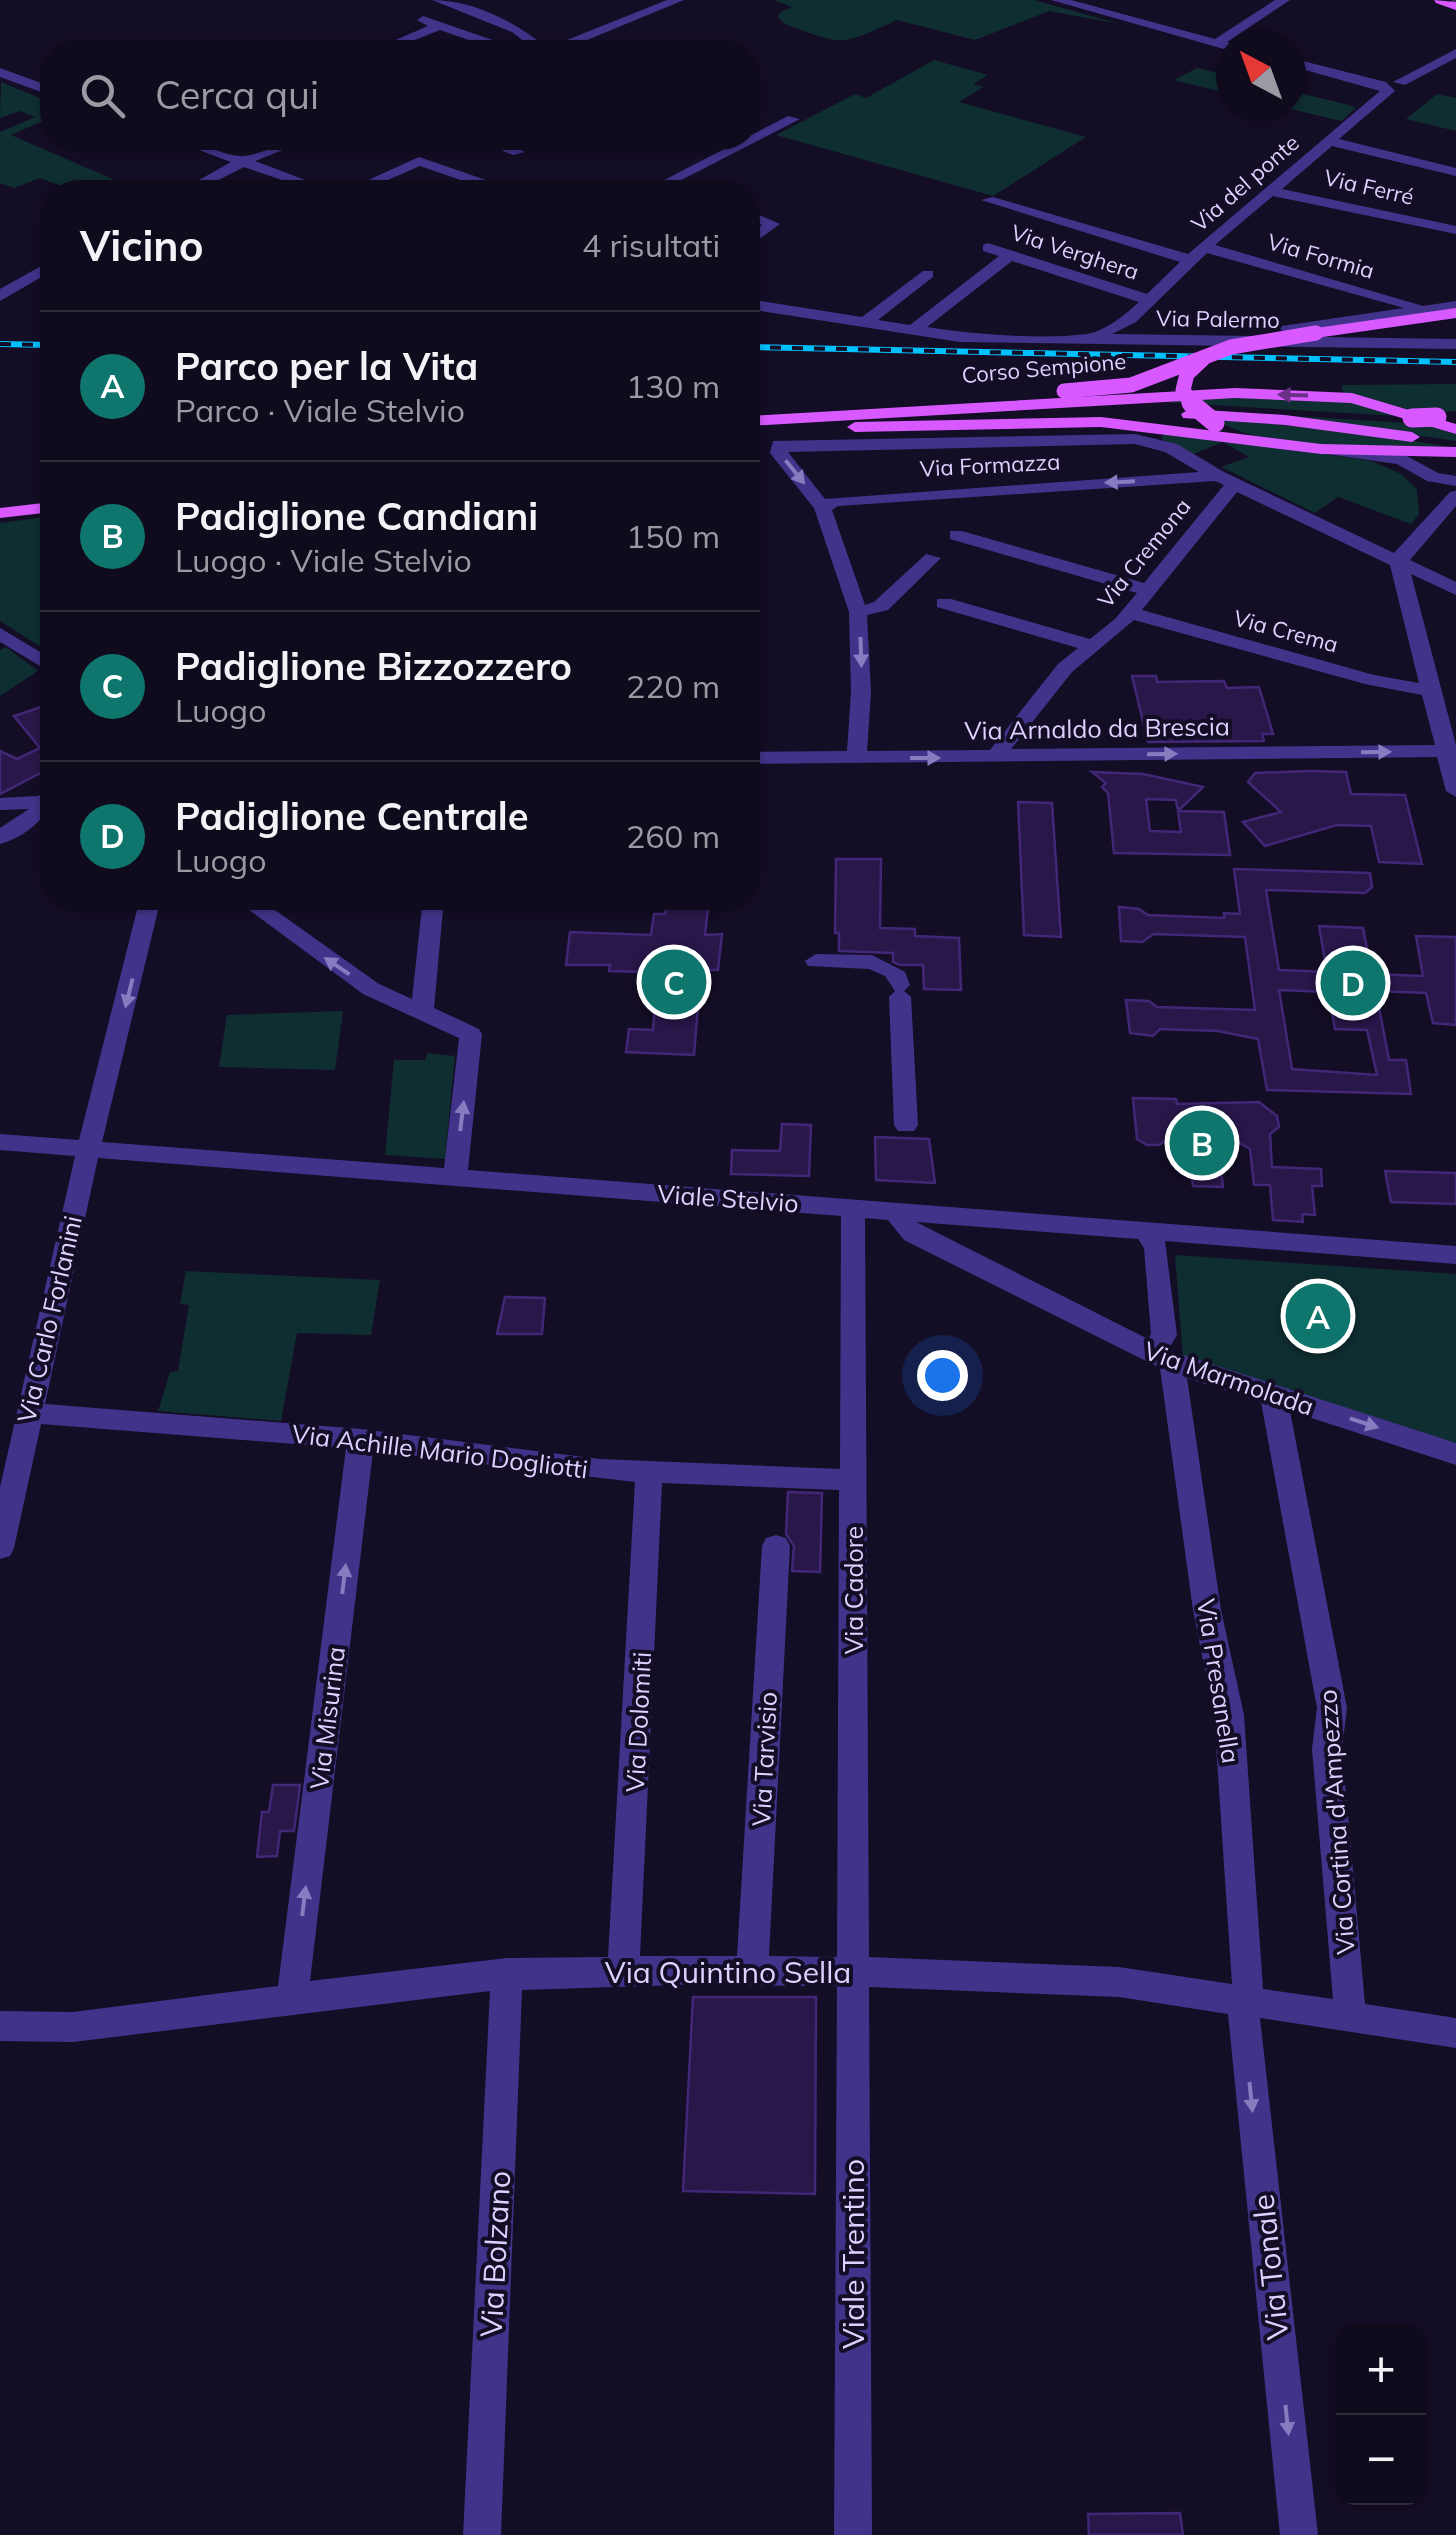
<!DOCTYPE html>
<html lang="it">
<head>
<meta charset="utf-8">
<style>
  body { margin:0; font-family:Mulish,sans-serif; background:#181325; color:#f1f3f6 }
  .controls { position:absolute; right:30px; bottom:30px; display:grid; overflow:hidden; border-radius:20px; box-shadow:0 2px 8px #0004 }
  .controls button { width:90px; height:90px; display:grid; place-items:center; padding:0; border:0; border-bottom:2px solid #2f2b3b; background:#0f0a1c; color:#f1f3f6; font:50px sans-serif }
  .compass { position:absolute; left:1216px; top:30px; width:90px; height:90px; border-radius:50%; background:#0f0a1c; box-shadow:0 2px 8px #0004; rotate:319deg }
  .you { position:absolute; left:942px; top:1375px; width:35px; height:35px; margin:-25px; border:8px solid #fff; border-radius:50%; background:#1a73e8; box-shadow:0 0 0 15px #1a73e833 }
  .badge { display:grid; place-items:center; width:65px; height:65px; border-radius:50%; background:#0f766e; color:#fff; font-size:32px; font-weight:700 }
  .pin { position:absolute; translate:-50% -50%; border:5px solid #fff; box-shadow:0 2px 10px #0006 }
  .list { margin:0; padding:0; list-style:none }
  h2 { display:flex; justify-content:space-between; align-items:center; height:130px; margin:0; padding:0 40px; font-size:42px }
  h2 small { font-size:32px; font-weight:400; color:#9b9aa3 }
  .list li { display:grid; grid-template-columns:65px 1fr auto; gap:30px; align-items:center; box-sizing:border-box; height:150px; padding:0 40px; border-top:2px solid #2f2b3b }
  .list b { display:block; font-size:38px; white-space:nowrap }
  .list p { margin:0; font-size:32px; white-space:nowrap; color:#9b9aa3 }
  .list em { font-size:32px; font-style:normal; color:#9b9aa3 }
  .icon { flex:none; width:55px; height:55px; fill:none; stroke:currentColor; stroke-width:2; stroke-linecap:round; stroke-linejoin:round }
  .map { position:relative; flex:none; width:1456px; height:2535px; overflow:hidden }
  .search { position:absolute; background:#0f0a1c; box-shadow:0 2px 8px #0004; left:40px; top:40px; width:720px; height:110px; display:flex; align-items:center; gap:25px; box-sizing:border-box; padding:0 35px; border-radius:40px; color:#9b9aa3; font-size:38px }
  .panel { position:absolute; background:#0f0a1c; box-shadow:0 2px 8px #0004; left:40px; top:180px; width:720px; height:730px; border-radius:40px }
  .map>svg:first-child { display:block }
</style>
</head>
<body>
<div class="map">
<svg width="1456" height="2535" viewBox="0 0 1456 2535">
  <rect width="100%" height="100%" fill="#140d26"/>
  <g fill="#0f2e31">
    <path d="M774 0H1034L1120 24 1049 11 975 40 897 20C842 45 845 47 785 24L778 17 780 12 792 7Z"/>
    <path d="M934 60 988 75 973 84 983 87 959 102 1086 137 993 196 776 135 855 94 866 98Z"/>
    <path d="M1197 68 1231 76V94L1174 80Z"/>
    <path d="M1 82 52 103V117L11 135 117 181C85 195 71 190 40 178L14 188 0 183V132L35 117 20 111 0 118Z"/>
    <path d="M1291 91 1349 105 1356 108 1341 121 1274 105H1291Z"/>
    <path d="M1437 94 1456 98V131L1406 119Z"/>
    <path d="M1456 384V411L1428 414 1344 393 1341 385Z"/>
    <path d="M1234 397 1358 403 1397 416 1144 401Z"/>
    <path d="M1276 415 1424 424 1456 434V441Z"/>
    <path d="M1212 418 1376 435 1456 448C1380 447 1280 458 1212 418Z"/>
    <path d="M1166 431 1372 461 1401 474 1417 489 1419 514 1411 524 1338 497 1315 513 1221 467 1249 457 1223 442 1194 454 1161 439Z"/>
    <path d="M52 516V654L0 621V523Z"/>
    <path d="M6 647 38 671 0 696V650Z"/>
    <path d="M343 1011 335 1070 219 1067 227 1015Z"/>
    <path d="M427 1053 455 1056 445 1159 385 1155 394 1060H425Z"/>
    <path d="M1175 1255 1456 1274V1450L1183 1358Z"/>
    <path d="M186 1271 380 1280 371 1335 297 1333 281 1421 158 1411 170 1372 178 1371 189 1305 180 1304Z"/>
  </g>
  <g fill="#281749" stroke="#422777" stroke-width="2.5" fill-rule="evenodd">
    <path d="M1132 676H1156L1157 682 1224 681 1227 688 1259 687 1273 734H1262L1264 741 1148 742Z"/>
    <path d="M47 705 52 711V767L0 794V751L17 759 40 748 14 716Z"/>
    <path d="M1309 771 1346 772 1351 794 1405 795 1422 864 1379 862 1371 826 1337 825 1265 846 1243 822 1281 812 1248 782 1255 773Z"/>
    <path d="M1092 772 1143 774 1203 787 1178 811 1176 800 1146 799 1150 831 1181 832 1178 811 1224 812 1230 855 1114 853 1108 793 1102 787 1106 783Z"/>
    <path d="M1018 802 1052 803 1061 937 1024 935Z"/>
    <path d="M836 859H881L880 928 915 929V936L959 938 961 990 924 989 923 965H900L893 962V953L839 951V933H835Z"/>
    <path d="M1234 869 1370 873 1372 887 1365 893 1266 890 1279 970 1327 972 1319 926 1363 928 1372 974 1423 976 1416 936 1456 937V1025L1433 1023 1426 993 1376 991 1389 1060H1406L1411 1094 1267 1090 1258 1039 1218 1031 1160 1029 1153 1036 1130 1033 1126 1000 1149 1001 1157 1007 1255 1010 1245 937 1154 934 1142 942 1121 941 1119 907 1139 909 1148 915 1224 918V913L1240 914ZM1279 990 1328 992 1335 1029 1367 1030 1377 1075 1292 1069Z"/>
    <path d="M668 898H709L705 935 722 934 718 970H701L694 1055 626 1052 629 1029 653 1030 656 993H646L649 972 609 971 610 965H566L570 932 651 935 654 914H665Z"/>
    <path d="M1133 1098 1176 1099 1177 1104 1259 1102 1277 1116 1279 1127 1270 1134 1272 1167 1321 1169 1322 1186H1312L1315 1215 1302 1214 1303 1222 1273 1220 1270 1185H1254L1250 1149 1216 1130 1223 1187 1193 1186 1185 1126 1159 1145H1147L1137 1139Z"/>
    <path d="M782 1124 811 1125 809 1176 731 1174 732 1150 780 1151Z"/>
    <path d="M875 1137 929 1139 935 1183 876 1180Z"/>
    <path d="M1385 1171 1456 1173V1204L1391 1202Z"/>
    <path d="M505 1297 545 1298 542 1334H497Z"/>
    <path d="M788 1492 822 1493 820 1572 792 1571 794 1546 786 1534Z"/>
    <path d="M273 1785H300L294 1831H280L277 1856 257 1857 262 1812H269Z"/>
    <path d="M693 1997H816L815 2194 683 2191Z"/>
    <path d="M1180 2513 1183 2535H1089L1088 2514Z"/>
  </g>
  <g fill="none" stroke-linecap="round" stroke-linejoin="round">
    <path stroke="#322b47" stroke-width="15" stroke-dasharray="15 8" stroke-linecap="butt" d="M1452 0 1456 2"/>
    <g fill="#42338a" fill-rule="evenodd">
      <path d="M432 0C473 0 516 22 547 48L667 0H684L558 52H537L512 32Z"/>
      <path d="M1051 0H1071L1215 39 1275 0H1290L1227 42 1236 45H1231V51Z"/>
      <path d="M423 16 519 49 521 52H503L440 30 385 52 370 51 428 26 417 20Z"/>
      <path d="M1456 49V58L1405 85 1393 82Z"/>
      <path d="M1291 58 1386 82 1395 91 1339 139 1456 168V176L1332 146 1282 189 1456 226V234L1273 196 1215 245 1423 306 1456 301V311L1288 334 1280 329 1282 326 1404 308 1207 253 1136 322 1112 334 1456 339V349L960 342 748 309V299L862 317 923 271H933V277L878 320 910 325 999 256 983 251V245L988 243 1147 294 1180 262 981 200 993 197 1188 254 1380 91 1291 66ZM1012 261 1139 302C1125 315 1104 332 1086 334 1042 340 971 334 927 327Z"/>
      <path d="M0 68 52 87V96L0 77Z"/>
      <path d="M788 116 800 119 658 192H641Z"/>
      <path d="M167 138C193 136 223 158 244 156 268 153 287 138 313 138L255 161 337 192H317L244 167 195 192H178L231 162Z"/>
      <path d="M472 138H491L525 152 513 155Z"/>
      <path d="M419 157 512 189 514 192H495L420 166 360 192H342Z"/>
      <path d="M748 210 780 224 748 247V235L762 225 748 219Z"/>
      <path d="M52 260V271L0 301V289Z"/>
      <path d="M1135 434 1177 444 1224 472 1394 553 1450 492 1456 491V506L1410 560 1456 582V595L1411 574 1456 745V797L1446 791 1437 757 748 764V752L847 751 851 692 849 612 814 508 770 453 773 441ZM1135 444 1165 452 1199 472 825 499 788 452ZM1215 481 1224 485 1144 583 962 531H950V539L1137 593 1115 619 1090 639 951 599H937V607L1078 648 1058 664 990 750 867 751 871 692 867 615 888 610 941 558 926 554 874 602 865 605 832 510 838 506ZM1237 492 1390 565 1419 683 1374 675 1142 610ZM1134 620 1365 684 1422 695 1435 745 1011 749 1072 672Z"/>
      <path d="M1333 445 1407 456 1438 473 1456 476V486L1427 481 1397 464 1327 454 1324 450Z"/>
      <path d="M0 628 52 659V673L0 642Z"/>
      <path d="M52 790C54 815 25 837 0 844V828L29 809 0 810V798L37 796Z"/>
      <path d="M140 898H161L102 1142 444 1168 459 1038 363 994 233 898H258L379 984 412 999 423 898H444L434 1008 479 1029 482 1034 468 1170 1456 1246V1264L1165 1241 1177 1335 1168 1350 1456 1443V1465L1290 1411 1347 1708 1342 1749 1365 2004 1456 2018V2048L1260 2018 1318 2535H1280L1228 2014 1119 1997 869 1987 872 2535H834L837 1986 677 1985 522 1990 501 2535H463L490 1991 73 2042 0 2041V2011L73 2012 278 1986 346 1448 41 1424 14 1548 10 1556 0 1559V1487L75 1156 0 1150V1134L79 1140ZM98 1158 841 1216 840 1469 600 1459 361 1429 45 1404ZM865 1218 888 1220 904 1240 1160 1368 1193 1610 1214 1715 1232 1984 1119 1967 869 1957ZM916 1222 1138 1239 1144 1248 1151 1334 1148 1339ZM1187 1378 1261 1402 1317 1708 1312 1749 1333 1999 1263 1989 1244 1715 1221 1610ZM373 1451 635 1482 608 1957 507 1958 310 1981ZM662 1483 839 1490 837 1957 769 1956 790 1546 786 1538 776 1535 766 1538 762 1546 737 1956H640Z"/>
      <path d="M816 954 872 955 905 972 910 985 904 991 911 997 918 1125 914 1131H898L894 1125 889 997 895 991 885 976 869 969 808 966 805 961Z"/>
    </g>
    <g fill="#d759ff" fill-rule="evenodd">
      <path d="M1434 0 1456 2V10L1436 3Z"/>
      <path d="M1456 308V318L1316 338 1308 333 1316 328Z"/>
      <path d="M1235 388 1352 393 1456 424V434L1351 403 1235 398 748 426V416Z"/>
      <path d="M1189 409 1285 415 1412 432 1420 437 1412 442 1285 425 1183 418 1181 414Z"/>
      <path d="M1101 417 1321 444 1456 447V457L1321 454 1101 427 855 432 847 427 855 422Z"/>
      <path d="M52 502V512L0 518V508Z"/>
    </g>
    <g stroke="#00c1fd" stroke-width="6">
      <g id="rail">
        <path d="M0 344 52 345"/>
        <path d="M748 347 1456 362"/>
      </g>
    </g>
    <use href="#rail" stroke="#140d26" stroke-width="4" stroke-dasharray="11" stroke-linecap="butt"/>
    <g stroke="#d759ff" stroke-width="15">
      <path d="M1064 391 1131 385 1231 347 1316 333"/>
      <path d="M1192 406 1183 390 1187 374 1203 359"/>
    </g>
    <g stroke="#d759ff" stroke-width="19">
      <path d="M1191 403 1215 423"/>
      <path d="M1412 418 1437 417"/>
    </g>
  </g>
  <defs><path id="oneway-solid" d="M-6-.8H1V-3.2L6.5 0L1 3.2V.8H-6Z" transform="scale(2.5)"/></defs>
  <use fill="#6c2f88" href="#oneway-solid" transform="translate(1293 395) rotate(-178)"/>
  <g fill="#887bbf">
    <use href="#oneway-solid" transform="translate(795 472) rotate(51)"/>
    <use href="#oneway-solid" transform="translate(1120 482) rotate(177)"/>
    <use href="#oneway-solid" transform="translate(861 652) rotate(88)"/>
    <use href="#oneway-solid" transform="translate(1376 752) rotate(-1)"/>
    <use href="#oneway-solid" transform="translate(1162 754) rotate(-1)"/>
    <use href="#oneway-solid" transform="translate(925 758)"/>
    <use href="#oneway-solid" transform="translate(337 966) rotate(-146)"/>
    <use href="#oneway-solid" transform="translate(129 993) rotate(104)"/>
    <use href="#oneway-solid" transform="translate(462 1116) rotate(-83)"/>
    <use href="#oneway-solid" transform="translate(1364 1423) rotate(18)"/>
    <use href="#oneway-solid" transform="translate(344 1579) rotate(-83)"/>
    <use href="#oneway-solid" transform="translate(304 1901) rotate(-83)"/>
    <use href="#oneway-solid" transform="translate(1251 2097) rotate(84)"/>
    <use href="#oneway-solid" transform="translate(1287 2420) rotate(84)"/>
  </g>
  <g text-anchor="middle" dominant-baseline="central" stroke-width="8" stroke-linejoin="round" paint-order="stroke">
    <g font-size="22" fill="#ddd2ff" stroke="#140d26">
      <text transform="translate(1245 183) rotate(-41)">Via del ponte</text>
      <text transform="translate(1369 187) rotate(13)">Via Ferré</text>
      <text transform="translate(1075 252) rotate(18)">Via Verghera</text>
      <text transform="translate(1321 256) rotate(16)">Via Formia</text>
      <text transform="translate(1218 319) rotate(1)">Via Palermo</text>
      <text transform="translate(1044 368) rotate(-5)">Corso Sempione</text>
      <text transform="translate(990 465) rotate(-3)">Via Formazza</text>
      <text transform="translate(1144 553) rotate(-51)">Via Cremona</text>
      <text transform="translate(1286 631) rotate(15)">Via Crema</text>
    </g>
    <g font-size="25" fill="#ddd2ff" stroke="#140d26">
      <text transform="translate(1097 728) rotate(-1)">Via Arnaldo da Brescia</text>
      <text transform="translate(728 1198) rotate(4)">Viale Stelvio</text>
      <text transform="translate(49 1319) rotate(-77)">Via Carlo Forlanini</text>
      <text transform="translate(1229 1378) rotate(19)">Via Marmolada</text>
      <text transform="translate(440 1451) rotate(7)">Via Achille Mario Dogliotti</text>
      <text transform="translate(853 1590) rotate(-90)">Via Cadore</text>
      <text transform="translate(1219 1681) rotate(81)">Via Presanella</text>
      <text transform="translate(327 1718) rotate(-83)">Via Misurina</text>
      <text transform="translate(638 1722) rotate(-87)">Via Dolomiti</text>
      <text transform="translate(764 1759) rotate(-87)">Via Tarvisio</text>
      <text transform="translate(1336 1822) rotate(-94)">Via Cortina d'Ampezzo</text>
    </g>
    <g font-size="30" fill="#ddd2ff" stroke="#140d26">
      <text x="728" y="1972">Via Quintino Sella</text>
      <text transform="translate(495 2254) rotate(-87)">Via Bolzano</text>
      <text transform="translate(853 2254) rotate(-90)">Viale Trentino</text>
      <text transform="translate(1270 2267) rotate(-96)">Via Tonale</text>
    </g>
  </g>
</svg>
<div class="controls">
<button>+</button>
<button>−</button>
</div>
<svg class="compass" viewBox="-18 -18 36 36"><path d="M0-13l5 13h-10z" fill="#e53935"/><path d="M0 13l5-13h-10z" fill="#9b9aa3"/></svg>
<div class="you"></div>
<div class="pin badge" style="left:1318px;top:1316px">A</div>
<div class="pin badge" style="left:1202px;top:1143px">B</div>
<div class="pin badge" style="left:674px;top:982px">C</div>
<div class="pin badge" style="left:1353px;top:983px">D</div>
<div class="search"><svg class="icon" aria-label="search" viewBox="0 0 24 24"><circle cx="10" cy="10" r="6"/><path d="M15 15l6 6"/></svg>Cerca qui</div>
<section class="panel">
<h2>Vicino<small>4 risultati</small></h2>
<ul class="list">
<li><span class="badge">A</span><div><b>Parco per la Vita</b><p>Parco · Viale Stelvio</p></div><em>130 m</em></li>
<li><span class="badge">B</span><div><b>Padiglione Candiani</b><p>Luogo · Viale Stelvio</p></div><em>150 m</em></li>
<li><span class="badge">C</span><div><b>Padiglione Bizzozzero</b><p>Luogo</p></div><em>220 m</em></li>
<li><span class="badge">D</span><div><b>Padiglione Centrale</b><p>Luogo</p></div><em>260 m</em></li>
</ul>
</section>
</div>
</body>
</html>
